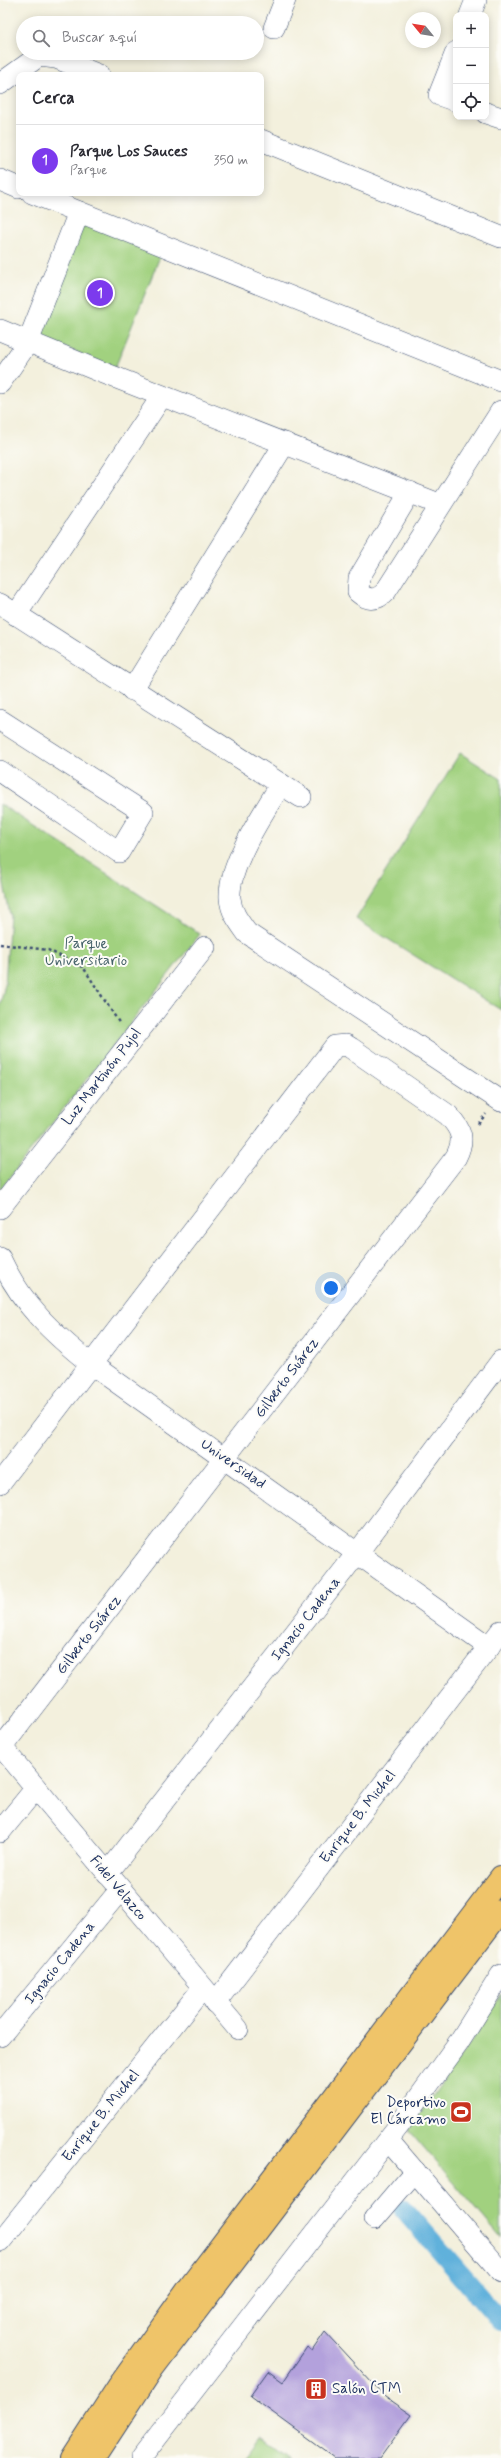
<!DOCTYPE html>
<html lang="es">
<head>
<meta charset="utf-8">
<style>
  body { margin:0; font-family:Mynerve,sans-serif; background:#f2f2f3; color:#2b2b33 }
  .controls { position:absolute; right:12px; top:12px; display:grid; overflow:hidden; border-radius:8px; box-shadow:0 2px 10px #0003 }
  .controls button { width:36px; height:36px; display:grid; place-items:center; padding:0; border:0; border-bottom:1px solid #e1e1e2; background:#fff; color:#2b2b33; font:20px sans-serif }
  .compass { position:absolute; left:405px; top:12px; width:36px; height:36px; border-radius:50%; background:#fff; box-shadow:0 2px 10px #0003; rotate:300deg }
  .you { position:absolute; left:331px; top:1288px; width:14px; height:14px; margin:-10px; border:3px solid #fff; border-radius:50%; background:#1a73e8; box-shadow:0 0 0 6px #1a73e833 }
  .badge { display:grid; place-items:center; width:26px; height:26px; border-radius:50%; background:#7c3aed; color:#fff; font-size:13px; font-weight:700 }
  .pin { position:absolute; translate:-50% -50%; border:2px solid #fff; box-shadow:0 1px 4px #0006 }
  .list { margin:0; padding:0; list-style:none }
  h2 { display:flex; justify-content:space-between; align-items:center; height:52px; margin:0; padding:0 16px; font-size:17px }
  h2 small { font-size:13px; font-weight:400; color:#7c7c81 }
  .list li { display:grid; grid-template-columns:26px 1fr auto; gap:12px; align-items:center; box-sizing:border-box; height:72px; padding:0 16px; border-top:1px solid #e1e1e2 }
  .list b { display:block; font-size:15px; white-space:nowrap }
  .list p { margin:0; font-size:13px; white-space:nowrap; color:#7c7c81 }
  .list em { font-size:13px; font-style:normal; color:#7c7c81 }
  .icon { flex:none; width:22px; height:22px; fill:none; stroke:currentColor; stroke-width:2; stroke-linecap:round; stroke-linejoin:round }
  .map { position:relative; flex:none; width:501px; height:2458px; overflow:hidden }
  .search { position:absolute; background:#fff; box-shadow:0 2px 10px #0003; left:16px; top:16px; width:248px; height:44px; display:flex; align-items:center; gap:10px; box-sizing:border-box; padding:0 14px; border-radius:22px; color:#7c7c81; font-size:15px }
  .panel { position:absolute; background:#fff; box-shadow:0 2px 10px #0003; left:16px; top:72px; width:248px; height:124px; border-radius:8px }
  .map>svg:first-child { display:block }
</style>
</head>
<body>
<div class="map">
<svg width="501" height="2458" viewBox="0 0 501 2458">
  <rect width="100%" height="100%" fill="#fdfcf7"/>
  <filter id="ink" filterUnits="userSpaceOnUse"><feTurbulence type="fractalNoise" baseFrequency=".025" numOctaves="2"/><feDisplacementMap in="SourceGraphic" scale="8" xChannelSelector="R" yChannelSelector="G"/><feConvolveMatrix kernelMatrix="1 2 1 2 8 2 1 2 1" color-interpolation-filters="sRGB"/></filter>
  <filter id="wash" filterUnits="userSpaceOnUse"><feTurbulence type="fractalNoise" baseFrequency=".012" numOctaves="4" result="noise"/><feDisplacementMap in="SourceGraphic" scale="16" xChannelSelector="R" yChannelSelector="G"/><feGaussianBlur stdDeviation="0.9" result="paint"/><feColorMatrix in="noise" values="0 0 0 0 0 0 0 0 0 0 0 0 0 0 0 0 0 1.4 0 .05"/><feComposite in="paint" operator="in"/></filter>
  <g filter="url(#wash)">
    <rect width="100%" height="100%" fill="#f3f0dd"/>
    <g fill="#a1d17f" stroke="#5e806e">
      <path d="M86 218 163 249 115 368 37 336Z"/>
      <path d="M460 753 501 779V1010L356 919Z"/>
      <path d="M0 804 200 934 0 1190V1006L5 984 10 915 0 864Z"/>
      <path d="M501 1994V2238L409 2130 490 2014Z"/>
      <path d="M261 2437 290 2458H245Z"/>
    </g>
    <g fill="none" stroke-linecap="round" stroke-linejoin="round">
      <path stroke="#60b1db" stroke-width="20" d="M403 2208 501 2321"/>
    </g>
    <g id="blocks">
      <path fill="#b3a1dc" d="M325 2332 385 2397 411 2415 380 2458H335L250 2396 268 2371 283 2382 307 2347 312 2351Z"/>
    </g>
  </g>
  <g filter="url(#ink)">
    <use href="#blocks" fill-opacity="0" stroke="#3b4c71" stroke-width="1"/>
    <g fill="none" stroke-linecap="round" stroke-linejoin="round">
      <g stroke="#3b4c71" stroke-width="22">
        <g id="minor">
          <path d="M470 15 476 0"/>
          <path d="M274 28 285 0"/>
          <path d="M456 52 439 95 456 101"/>
          <path d="M0 84 39 56 56 58 99 75"/>
          <path d="M486 113 501 118"/>
          <path d="M261 140 501 237"/>
          <path d="M0 180 19 188"/>
          <path d="M32 193 501 381"/>
          <path d="M0 330 99 371 439 504"/>
          <path d="M0 383 28 342 79 212"/>
          <path d="M410 492 359 578 358 592C368 601 377 601 386 591L501 411"/>
          <path d="M0 604 301 797"/>
          <path d="M16 615 162 396"/>
          <path d="M132 690 285 443"/>
          <path d="M0 720 143 812 119 852 0 771"/>
          <path d="M281 784C264 812 228 865 230 898 231 912 239 922 247 933L501 1101"/>
          <path d="M0 1208 205 947"/>
          <path d="M0 1258C22 1305 52 1333 91 1364L489 1647"/>
          <path d="M0 1483 335 1046 346 1045 351 1048 448 1115C462 1130 465 1139 456 1157L2 1747"/>
          <path d="M0 1745 238 2029"/>
          <path d="M0 1832 36 1788"/>
          <path d="M107 1874 358 1552 501 1361"/>
          <path d="M215 2003 501 1631"/>
          <path d="M0 2036 120 1890"/>
          <path d="M388 2140 501 2272"/>
          <path d="M374 2219 415 2171"/>
          <path d="M0 2242 202 1989"/>
          <path d="M141 2458 400 2124 459 2042 501 1975"/>
        </g>
      </g>
      <g stroke="#3b4c71" stroke-width="24">
        <g id="major">
          <path d="M72 2458 118 2387 191 2285 501 1877"/>
          <path d="M94 2458 153 2368 501 1911"/>
        </g>
      </g>
      <g stroke="#3b4c71" stroke-width="2.5" stroke-dasharray="3 3" stroke-linecap="butt">
        <path d="M0 944 48 950 83 967 120 1024"/>
        <path d="M478 1124 486 1114"/>
      </g>
      <use href="#minor" stroke="#fff" stroke-width="21"/>
      <use href="#major" stroke="#efc469" stroke-width="22"/>
    </g>
  </g>
  <defs>
    <g id="stadium-square" transform="scale(1.15)"><rect x="-9" y="-9" width="18" height="18" rx="4" fill="#c8321e" stroke="#fdfcf7"/><path d="M0-5a6.5 5 0 1 0 0 10a6.5 5 0 1 0 0-10ZM-3.5-1.8h7v3.6h-7Z" fill="#fff"/></g>
    <g id="building-square" transform="scale(1.15)"><rect x="-9" y="-9" width="18" height="18" rx="4" fill="#c8321e" stroke="#fdfcf7"/><path d="M-4-6H4V6H1V3H-1V6H-4ZM-2.5-4.3h1.7v1.8h-1.7ZM.8-4.3h1.7v1.8H.8ZM-2.5-1h1.7V.8h-1.7ZM.8-1h1.7V.8H.8Z" fill="#fff"/></g>
  </defs>
  <g fill-rule="evenodd">
    <use href="#stadium-square" x="461" y="2112"/>
    <use href="#building-square" x="316" y="2389"/>
  </g>
  <g text-anchor="middle" dominant-baseline="central" stroke-width="4" stroke-linejoin="round" paint-order="stroke">
    <g font-size="15" fill="#436068" stroke="#fdfcf7">
      <text x="86" y="944">Parque<tspan x="86" dy="17">Universitario</tspan></text>
    </g>
    <g font-size="15" fill="#1b2f5e" stroke="#fdfcf7">
      <text transform="translate(102 1077) rotate(-52)">Luz Martinón Pujol</text>
      <text transform="translate(287 1378) rotate(-53)">Gilberto Suárez</text>
      <text transform="translate(233 1464) rotate(35)">Universidad</text>
      <text transform="translate(306 1619) rotate(-52)">Ignacio Cadena</text>
      <text transform="translate(89 1635) rotate(-52)">Gilberto Suárez</text>
      <text transform="translate(358 1817) rotate(-52)">Enrique B. Michel</text>
      <text transform="translate(118 1888) rotate(50)">Fidel Velazco</text>
      <text transform="translate(60 1963) rotate(-51)">Ignacio Cadena</text>
      <text transform="translate(101 2116) rotate(-51)">Enrique B. Michel</text>
    </g>
    <g font-size="15" fill="#1b2f5e" stroke="#fdfcf7" text-anchor="end">
      <text x="446" y="2103">Deportivo<tspan x="446" dy="17">El Cárcamo</tspan></text>
      <text x="332" y="2389" text-anchor="start">Salón CTM</text>
    </g>
  </g>
</svg>
<div class="controls">
<button>+</button>
<button>−</button>
<button><svg class="icon" aria-label="locate" viewBox="0 0 24 24"><circle cx="12" cy="12" r="6"/><path d="M12 2v4M12 18v4M2 12h4M18 12h4"/></svg></button>
</div>
<svg class="compass" viewBox="-18 -18 36 36"><path d="M0-13l5 13h-10z" fill="#e53935"/><path d="M0 13l5-13h-10z" fill="#7c7c81"/></svg>
<div class="you"></div>
<div class="pin badge" style="left:100px;top:293px">1</div>
<div class="search"><svg class="icon" aria-label="search" viewBox="0 0 24 24"><circle cx="10" cy="10" r="6"/><path d="M15 15l6 6"/></svg>Buscar aquí</div>
<section class="panel">
<h2>Cerca<small></small></h2>
<ul class="list">
<li><span class="badge">1</span><div><b>Parque Los Sauces</b><p>Parque</p></div><em>350 m</em></li>
</ul>
</section>
</div>
</body>
</html>
